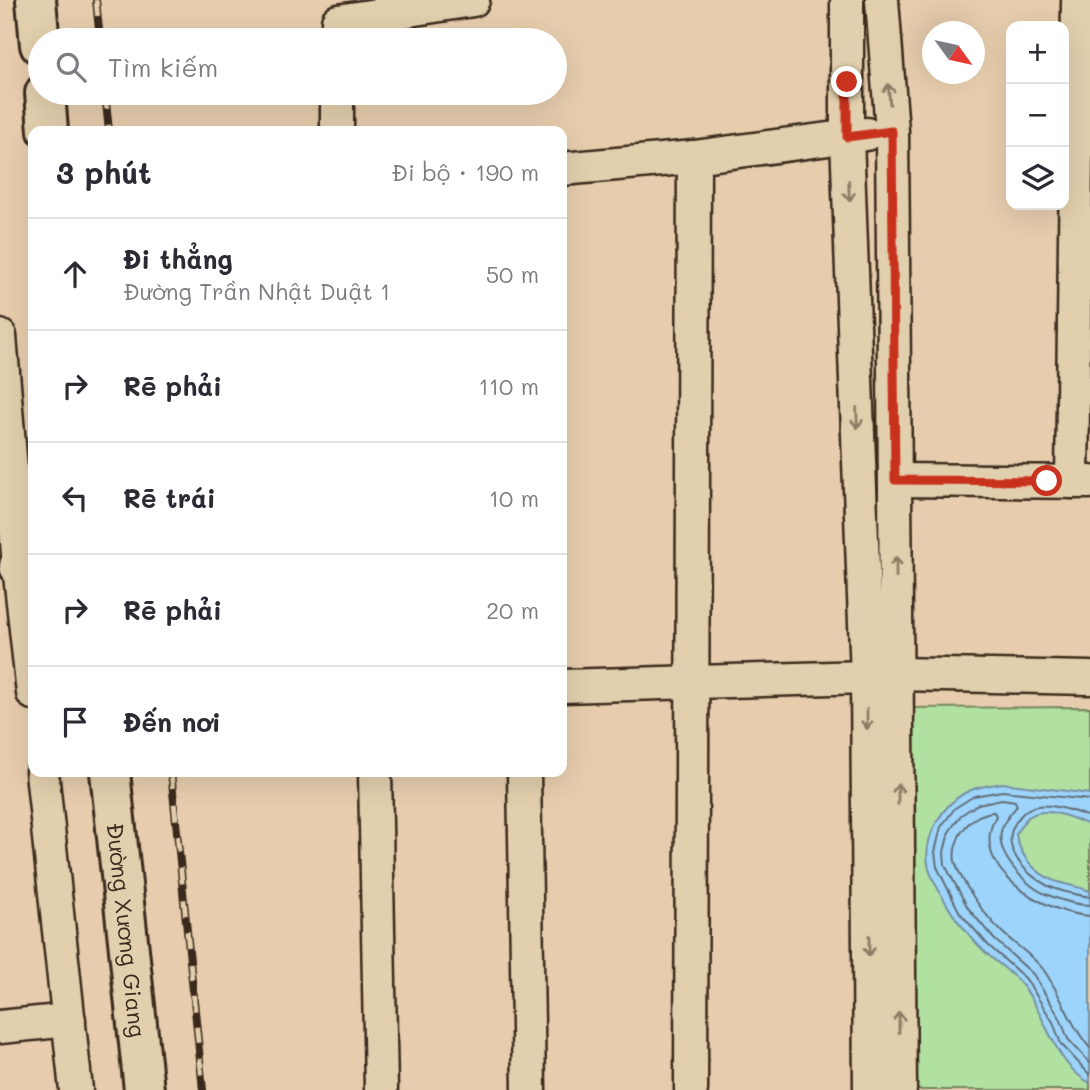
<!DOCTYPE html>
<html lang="vi">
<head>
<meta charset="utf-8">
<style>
  body { margin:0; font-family:Mali,sans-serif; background:#f7f7f7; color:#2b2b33 }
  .controls { position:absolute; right:21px; top:21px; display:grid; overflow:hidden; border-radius:14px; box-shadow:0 7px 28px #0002 }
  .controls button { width:63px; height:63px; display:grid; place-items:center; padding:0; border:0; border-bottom:2px solid #e1e1e2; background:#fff; color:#2b2b33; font:35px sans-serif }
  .compass { position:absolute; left:922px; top:21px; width:63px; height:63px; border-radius:50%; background:#fff; box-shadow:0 7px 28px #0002; rotate:123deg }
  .stop { position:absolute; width:21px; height:21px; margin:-16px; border:5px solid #c8321e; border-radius:50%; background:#fff }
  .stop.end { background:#c8321e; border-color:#fff; box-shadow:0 2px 7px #0008 }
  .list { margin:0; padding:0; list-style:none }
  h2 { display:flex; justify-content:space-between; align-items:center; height:91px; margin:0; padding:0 28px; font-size:30px }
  h2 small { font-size:23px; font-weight:400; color:#7c7c81 }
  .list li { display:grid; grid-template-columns:46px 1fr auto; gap:21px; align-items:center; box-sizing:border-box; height:112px; padding:0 28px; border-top:2px solid #e1e1e2 }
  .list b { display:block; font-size:26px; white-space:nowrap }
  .list p { margin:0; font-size:23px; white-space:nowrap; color:#7c7c81 }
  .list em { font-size:23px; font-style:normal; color:#7c7c81 }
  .icon { flex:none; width:38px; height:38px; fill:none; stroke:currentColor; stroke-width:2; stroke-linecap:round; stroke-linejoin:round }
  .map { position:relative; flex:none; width:1090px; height:1090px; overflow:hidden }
  .search { position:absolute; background:#fff; box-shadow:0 7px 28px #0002; left:28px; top:28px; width:539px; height:77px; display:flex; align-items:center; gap:18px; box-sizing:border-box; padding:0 24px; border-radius:38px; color:#7c7c81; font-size:26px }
  .panel { position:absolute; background:#fff; box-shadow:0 7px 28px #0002; left:28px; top:126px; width:539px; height:651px; border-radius:14px }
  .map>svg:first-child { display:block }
</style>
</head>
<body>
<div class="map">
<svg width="1090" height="1090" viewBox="0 0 1090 1090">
  <rect width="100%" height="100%" fill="#e7cdad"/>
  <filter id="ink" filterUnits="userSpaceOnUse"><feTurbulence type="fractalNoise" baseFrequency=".0143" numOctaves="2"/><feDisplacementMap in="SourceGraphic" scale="14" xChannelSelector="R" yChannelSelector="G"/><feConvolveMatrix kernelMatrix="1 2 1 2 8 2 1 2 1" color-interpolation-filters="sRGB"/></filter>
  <g filter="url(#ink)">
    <path fill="#b0e1a1" stroke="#768660" stroke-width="2" d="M1090 707V1090H893L908 708Z"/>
    <path fill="#9dd4fc" stroke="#7690a3" stroke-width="2" d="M1002 783 1090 794V825C1073 819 1047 805 1030 816 1024 819 1020 828 1016 834 1019 854 1033 871 1052 880 1064 885 1078 886 1090 891V1083C1052 1063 1047 1014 1021 984 1011 972 997 963 985 952 975 943 966 931 957 920 949 909 933 882 929 869 921 838 943 802 971 790 980 786 992 785 1002 783Z"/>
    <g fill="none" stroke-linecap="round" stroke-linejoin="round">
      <g stroke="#626e77" stroke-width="2">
        <path d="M1090 800 1002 791 974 796 955 808 941 827 935 852 937 867 960 913 988 945 1026 979 1053 1022 1061 1044 1090 1075"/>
        <path d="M1090 817C1074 812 1054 803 1037 806 1027 808 1022 813 1016 822 999 847 1025 874 1048 886 1059 891 1078 895 1090 897"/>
        <path d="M1090 905C1077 905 1060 900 1048 895 1026 887 993 853 1002 828 1004 820 1012 812 1017 806L1015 801 1002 799 978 804 961 815 949 832 944 852 945 865 968 908 994 939 1033 974 1060 1018 1068 1039 1090 1063"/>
        <path d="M1090 916C1046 914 966 869 996 816L994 812C981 813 971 819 963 830 957 838 953 851 955 861 961 883 986 917 1003 933 1015 945 1032 955 1043 969 1061 994 1070 1025 1090 1048"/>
      </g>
      <g stroke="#3b2a1e" stroke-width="37">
        <g id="minor">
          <path d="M847 0V137L867 677 870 1090"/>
          <path d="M882 0 892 131 900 1090"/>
          <path d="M338 21 473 0"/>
          <path d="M337 131V93"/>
          <path d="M562 169 694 157 866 134"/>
          <path d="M0 336 19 566 33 693"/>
          <path d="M895 480 1090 482"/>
          <path d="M1072 482 1078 0"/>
          <path d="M562 686 867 677 897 674 1090 678"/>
          <path d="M42 772 76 1090"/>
          <path d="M375 772 381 1090"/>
          <path d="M524 772 529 1090"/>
          <path d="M0 1027 69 1020"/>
          <path d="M691 1090 694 157"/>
        </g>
      </g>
      <g stroke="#3b2a1e" stroke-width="44">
        <g id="major">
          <path d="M36 0 40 45"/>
          <path d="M45 93 48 131"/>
          <path d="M19 566 33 565"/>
          <path id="s1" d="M110 772 144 1090"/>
        </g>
      </g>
      <use href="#minor" stroke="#e2cfad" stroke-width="32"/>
      <use href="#major" stroke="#e2cfad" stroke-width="38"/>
      <g stroke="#3b2a1e" stroke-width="8">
        <g id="rail">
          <path d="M96 0 100 40"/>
          <path d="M105 93 109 131"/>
          <path d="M171 772 203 1090"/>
        </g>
      </g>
      <use href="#rail" stroke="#e2cfad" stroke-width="5" stroke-dasharray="16" stroke-linecap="butt"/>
    </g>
    <defs><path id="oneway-shaft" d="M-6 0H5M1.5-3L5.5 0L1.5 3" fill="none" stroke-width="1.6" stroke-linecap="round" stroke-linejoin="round" transform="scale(1.75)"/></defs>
    <g stroke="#8e7c66">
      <use href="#oneway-shaft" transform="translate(889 94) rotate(-95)"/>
      <use href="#oneway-shaft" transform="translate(849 191) rotate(88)"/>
      <use href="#oneway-shaft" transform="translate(857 418) rotate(88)"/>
      <use href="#oneway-shaft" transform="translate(896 567) rotate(-90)"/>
      <use href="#oneway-shaft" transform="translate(867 719) rotate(90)"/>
      <use href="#oneway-shaft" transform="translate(898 794) rotate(-90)"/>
      <use href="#oneway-shaft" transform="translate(869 946) rotate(90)"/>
      <use href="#oneway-shaft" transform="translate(899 1022) rotate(-90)"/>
    </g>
  </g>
  <g fill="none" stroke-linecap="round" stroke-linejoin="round" filter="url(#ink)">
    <path stroke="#c8321e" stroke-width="9" d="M847 82V137L892 131 895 480 1047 481"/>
  </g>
  <g text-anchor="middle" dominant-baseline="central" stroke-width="6" stroke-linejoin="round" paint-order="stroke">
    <g font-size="23" fill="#3b2a1e" stroke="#e2cfad">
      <text stroke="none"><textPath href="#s1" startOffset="159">Đường Xương Giang</textPath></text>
    </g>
  </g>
</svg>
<div class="controls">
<button>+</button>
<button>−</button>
<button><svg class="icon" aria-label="layers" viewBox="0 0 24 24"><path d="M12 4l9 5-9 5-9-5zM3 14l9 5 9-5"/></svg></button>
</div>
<svg class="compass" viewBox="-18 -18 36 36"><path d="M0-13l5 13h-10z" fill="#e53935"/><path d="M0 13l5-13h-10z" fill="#7c7c81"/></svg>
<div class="stop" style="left:1047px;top:481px"></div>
<div class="stop end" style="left:847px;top:82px"></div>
<div class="search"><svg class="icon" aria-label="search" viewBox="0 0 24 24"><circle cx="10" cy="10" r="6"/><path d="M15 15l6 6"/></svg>Tìm kiếm</div>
<section class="panel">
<h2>3 phút<small>Đi bộ · 190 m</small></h2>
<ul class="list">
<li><svg class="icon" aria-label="ahead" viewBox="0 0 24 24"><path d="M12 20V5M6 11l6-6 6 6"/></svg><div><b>Đi thẳng</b><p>Đường Trần Nhật Duật 1</p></div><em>50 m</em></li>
<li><svg class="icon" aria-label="right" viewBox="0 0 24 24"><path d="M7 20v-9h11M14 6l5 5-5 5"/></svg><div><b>Rẽ phải</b></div><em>110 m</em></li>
<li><svg class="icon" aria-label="left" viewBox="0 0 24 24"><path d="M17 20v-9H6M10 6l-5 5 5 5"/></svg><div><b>Rẽ trái</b></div><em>10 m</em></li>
<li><svg class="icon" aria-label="right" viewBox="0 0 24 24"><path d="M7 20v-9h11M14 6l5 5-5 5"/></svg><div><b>Rẽ phải</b></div><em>20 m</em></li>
<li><svg class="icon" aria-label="arrive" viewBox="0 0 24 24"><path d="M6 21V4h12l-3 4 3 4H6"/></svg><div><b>Đến nơi</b></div></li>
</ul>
</section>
</div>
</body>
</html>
